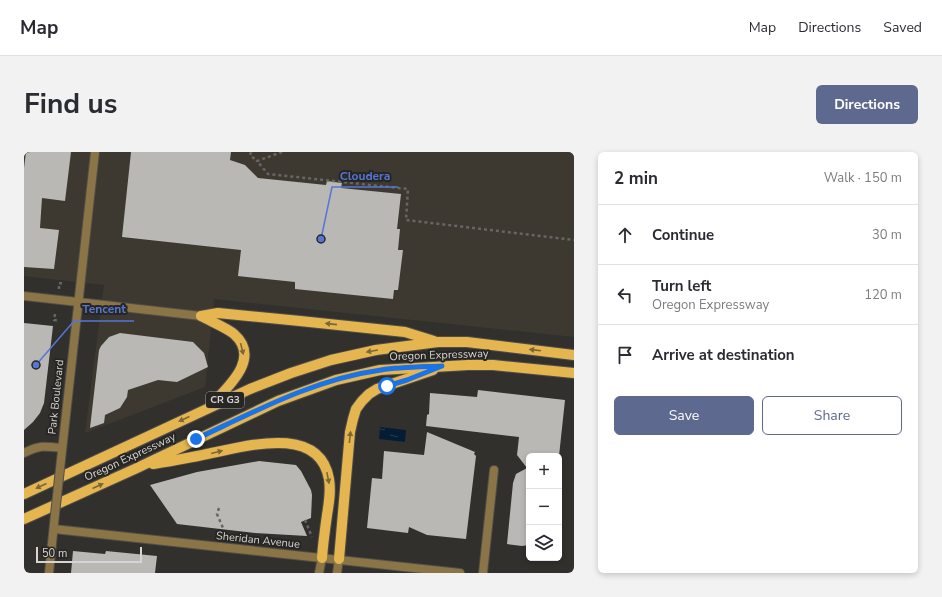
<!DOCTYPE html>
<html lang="en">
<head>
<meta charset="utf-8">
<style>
  body { margin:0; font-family:"Nunito Sans",sans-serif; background:#f2f2f3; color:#2b2b33 }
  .controls { position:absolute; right:12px; bottom:12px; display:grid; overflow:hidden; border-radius:6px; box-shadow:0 2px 6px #0003 }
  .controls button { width:36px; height:36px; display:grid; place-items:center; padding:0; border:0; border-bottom:1px solid #e1e1e2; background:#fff; color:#2b2b33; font:20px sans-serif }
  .scale { position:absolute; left:12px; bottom:10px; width:106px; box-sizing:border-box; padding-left:4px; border:2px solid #d6d5d4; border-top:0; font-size:11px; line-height:14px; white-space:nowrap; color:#d6d5d4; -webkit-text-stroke:3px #282623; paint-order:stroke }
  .stop { position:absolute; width:12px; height:12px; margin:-9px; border:3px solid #1a73e8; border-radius:50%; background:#fff }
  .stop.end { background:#1a73e8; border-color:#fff; box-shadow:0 1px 4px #0008 }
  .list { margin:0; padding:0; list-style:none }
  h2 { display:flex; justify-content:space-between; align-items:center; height:52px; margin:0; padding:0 16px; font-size:17px }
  h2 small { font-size:13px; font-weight:400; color:#7c7c81 }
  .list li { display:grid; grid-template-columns:26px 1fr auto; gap:12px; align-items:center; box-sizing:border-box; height:60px; padding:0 16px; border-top:1px solid #e1e1e2 }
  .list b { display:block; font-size:15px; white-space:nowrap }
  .list p { margin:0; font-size:13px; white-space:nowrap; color:#7c7c81 }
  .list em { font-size:13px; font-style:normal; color:#7c7c81 }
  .actions { display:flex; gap:8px; padding:12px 16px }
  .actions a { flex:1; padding:9px 0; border:1px solid #5d698e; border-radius:6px; text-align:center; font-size:14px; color:#5d698e }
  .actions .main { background:#5d698e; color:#fff }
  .icon { flex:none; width:22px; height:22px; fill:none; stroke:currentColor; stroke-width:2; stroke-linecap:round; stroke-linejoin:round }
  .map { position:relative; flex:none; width:550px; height:421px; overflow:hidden; border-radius:6px }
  header { display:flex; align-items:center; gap:24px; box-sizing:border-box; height:56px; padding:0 20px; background:#fff; border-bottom:1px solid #e1e1e2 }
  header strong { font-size:19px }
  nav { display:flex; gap:22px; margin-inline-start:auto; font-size:14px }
  .intro { display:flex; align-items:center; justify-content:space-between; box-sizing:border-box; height:96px; padding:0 24px }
  h1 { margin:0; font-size:28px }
  .button { padding:10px 18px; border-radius:6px; background:#5d698e; color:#fff; font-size:14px; font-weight:700 }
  main { display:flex; gap:24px; padding:0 24px }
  aside { flex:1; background:#fff; border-radius:6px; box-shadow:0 2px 6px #0003 }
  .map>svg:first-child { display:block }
</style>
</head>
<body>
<header>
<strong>Map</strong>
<nav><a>Map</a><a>Directions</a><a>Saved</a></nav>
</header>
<div class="intro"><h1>Find us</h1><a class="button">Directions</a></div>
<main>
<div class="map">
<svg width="550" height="421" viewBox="0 0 550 421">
  <defs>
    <pattern id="water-ripples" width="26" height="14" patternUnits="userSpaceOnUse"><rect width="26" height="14" fill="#041c34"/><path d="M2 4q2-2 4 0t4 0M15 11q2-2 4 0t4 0" fill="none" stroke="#283c50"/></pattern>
  </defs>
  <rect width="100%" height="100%" fill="#31302d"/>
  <path fill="#3d3931" d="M0 0H550V185L190 147 181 235 61 281 80 133 0 124Z"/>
  <path fill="url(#water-ripples)" d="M356 275 382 278 381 290 355 287Z"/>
  <g fill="#bab8b4">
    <path d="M2 0H47L41 49 18 46 16 76 35 78 30 117 0 115V16Z"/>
    <path d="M107 0H207L206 8 221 13 234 26 302 33 303 29 318 31 317 36 377 42 373 77H376L374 98H379L374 138H370L369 147 271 137V130L214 124 217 98 98 85Z"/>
    <path d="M0 171 29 174 20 251 16 261 9 270 0 278Z"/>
    <path d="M96 181 169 190 180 201 184 215 153 230 134 228 104 238 103 245 96 256 81 263 80 271 66 276 75 198 77 194 85 185Z"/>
    <path d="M454 238 541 248 535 304H505V393L498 394 483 392 489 331 492 322 503 316 493 303 495 285 402 274 403 263 405 262 406 241 453 245Z"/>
    <path d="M403 280 451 300 450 302 452 304 442 387 403 383 385 375 384 381 343 376 348 326 358 327 360 299 400 303Z"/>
    <path d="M235 309 272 313 277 319 287 338 288 343 287 366 277 370 283 384 231 381 153 372 126 333 173 320Z"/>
    <path d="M49 399 81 402 82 399 133 404 131 421H47Z"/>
  </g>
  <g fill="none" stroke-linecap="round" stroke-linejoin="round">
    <g stroke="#4f4e4b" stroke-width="10">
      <path id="service" d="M459 421 470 318"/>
    </g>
    <g stroke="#4f4e4b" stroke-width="10">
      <g id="minor">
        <path d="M0 144 54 150"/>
        <path d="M0 301C16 293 21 294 38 296"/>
        <path d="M30 377 436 421"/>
      </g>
    </g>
    <g stroke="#4f4e4b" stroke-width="10">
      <g id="tertiary">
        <path d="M54 150 177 164"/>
        <path d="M36 317 71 0"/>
        <path d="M25 421 31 362"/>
        <path d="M295 421 298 406"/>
        <path d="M313 421 315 407"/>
      </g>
    </g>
    <g stroke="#4f4e4b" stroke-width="12">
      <g id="primary">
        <path d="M177 164 194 161 276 169 381 180 410 189"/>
        <path d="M177 164C186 169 203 176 210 182 237 206 205 234 188 252"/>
        <path d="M129 312C147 309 165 306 183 302 220 295 295 271 305 327 307 339 305 351 303 363 301 377 299 392 298 406"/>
        <path d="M0 342 226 237 267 221 307 208 352 198 414 190H443L550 203"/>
        <path d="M0 367 113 316 254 249 312 228 356 218 444 213H469L550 221"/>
        <path d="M315 407 326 280 329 267 332 257 338 249 345 242 353 237 409 218"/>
      </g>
    </g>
    <g stroke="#676664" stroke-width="2.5" stroke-dasharray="3 3" stroke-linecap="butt">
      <path d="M227 0 226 3 233 9"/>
      <path d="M258 0 233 9 244 22 384 37 382 68 550 88"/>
      <path d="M35 137V131L40 132"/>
      <path d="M31 162 30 168 35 169"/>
      <path d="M195 356 193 362 199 376 198 381"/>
      <path d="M281 368 288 385"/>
    </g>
    <use href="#service" stroke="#8b7446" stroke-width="8"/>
    <use href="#minor" stroke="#8b7446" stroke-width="8"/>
    <use href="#tertiary" stroke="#8b7446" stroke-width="8"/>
    <use href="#primary" stroke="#e5b650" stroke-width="10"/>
    <g stroke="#4f4e4b" stroke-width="10" stroke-linecap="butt">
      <path id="tertiary-bridge" d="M31 362 36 317"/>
    </g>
    <use href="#tertiary-bridge" stroke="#8b7446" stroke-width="8"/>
  </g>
  <defs><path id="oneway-solid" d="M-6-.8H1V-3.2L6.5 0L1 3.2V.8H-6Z"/></defs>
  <g fill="#7d6737">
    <use href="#oneway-solid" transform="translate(307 172) rotate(-174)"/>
    <use href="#oneway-solid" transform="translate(218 197) rotate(76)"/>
    <use href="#oneway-solid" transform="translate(511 198) rotate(-173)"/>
    <use href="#oneway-solid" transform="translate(348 199) rotate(170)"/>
    <use href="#oneway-solid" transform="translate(160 267) rotate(155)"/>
    <use href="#oneway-solid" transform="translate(326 285) rotate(-84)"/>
    <use href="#oneway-solid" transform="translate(193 300) rotate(-14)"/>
    <use href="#oneway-solid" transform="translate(304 326) rotate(79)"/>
    <use href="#oneway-solid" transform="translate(17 334) rotate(155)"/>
    <use href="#oneway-solid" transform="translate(74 334) rotate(-24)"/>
  </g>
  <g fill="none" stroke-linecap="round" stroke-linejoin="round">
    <path stroke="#1a73e8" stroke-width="5" d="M172 287C232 259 291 227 357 218 377 215 397 215 418 214L383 228 363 234"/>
  </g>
  <g text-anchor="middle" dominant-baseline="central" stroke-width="4" stroke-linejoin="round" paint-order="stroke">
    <rect fill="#282623" stroke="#a2a09f" stroke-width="1" x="182" y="240" width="38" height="16" rx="3"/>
    <g font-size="10" font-weight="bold" fill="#d6d5d4">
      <text x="201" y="248">CR G3</text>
    </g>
    <g font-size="11" fill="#d6d5d4" stroke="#282623">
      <text transform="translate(415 203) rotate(-2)">Oregon Expressway</text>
      <text transform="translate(32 245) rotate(-84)">Park Boulevard</text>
      <text transform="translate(106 305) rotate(-25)">Oregon Expressway</text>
      <text transform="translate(234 388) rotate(6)">Sheridan Avenue</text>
    </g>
  </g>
  <path fill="none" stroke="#5476d7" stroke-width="1.5" d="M297 87L308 35H374M12 213L50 169H110"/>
  <g fill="#5476d7" stroke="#282623" stroke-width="1.5">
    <circle cx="297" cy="87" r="4"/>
    <circle cx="12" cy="213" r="4"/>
  </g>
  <g font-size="12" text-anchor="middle" font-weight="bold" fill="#5476d7" stroke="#282623" stroke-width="4" stroke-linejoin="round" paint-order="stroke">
    <text x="341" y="28">Cloudera</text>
    <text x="80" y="161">Tencent</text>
  </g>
</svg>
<div class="controls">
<button>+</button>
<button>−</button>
<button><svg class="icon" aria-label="layers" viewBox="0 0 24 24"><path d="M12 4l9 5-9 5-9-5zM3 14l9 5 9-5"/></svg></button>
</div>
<div class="scale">50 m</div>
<div class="stop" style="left:363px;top:234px"></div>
<div class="stop end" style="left:172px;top:287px"></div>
</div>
<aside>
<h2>2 min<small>Walk · 150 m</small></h2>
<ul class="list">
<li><svg class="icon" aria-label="ahead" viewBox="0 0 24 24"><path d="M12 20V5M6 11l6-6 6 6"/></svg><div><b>Continue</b></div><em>30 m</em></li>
<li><svg class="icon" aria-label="left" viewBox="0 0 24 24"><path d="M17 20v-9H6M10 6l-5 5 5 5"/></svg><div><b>Turn left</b><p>Oregon Expressway</p></div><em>120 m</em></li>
<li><svg class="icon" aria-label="arrive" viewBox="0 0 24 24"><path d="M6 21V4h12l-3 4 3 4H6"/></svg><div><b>Arrive at destination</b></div></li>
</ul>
<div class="actions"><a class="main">Save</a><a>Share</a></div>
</aside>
</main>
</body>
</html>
